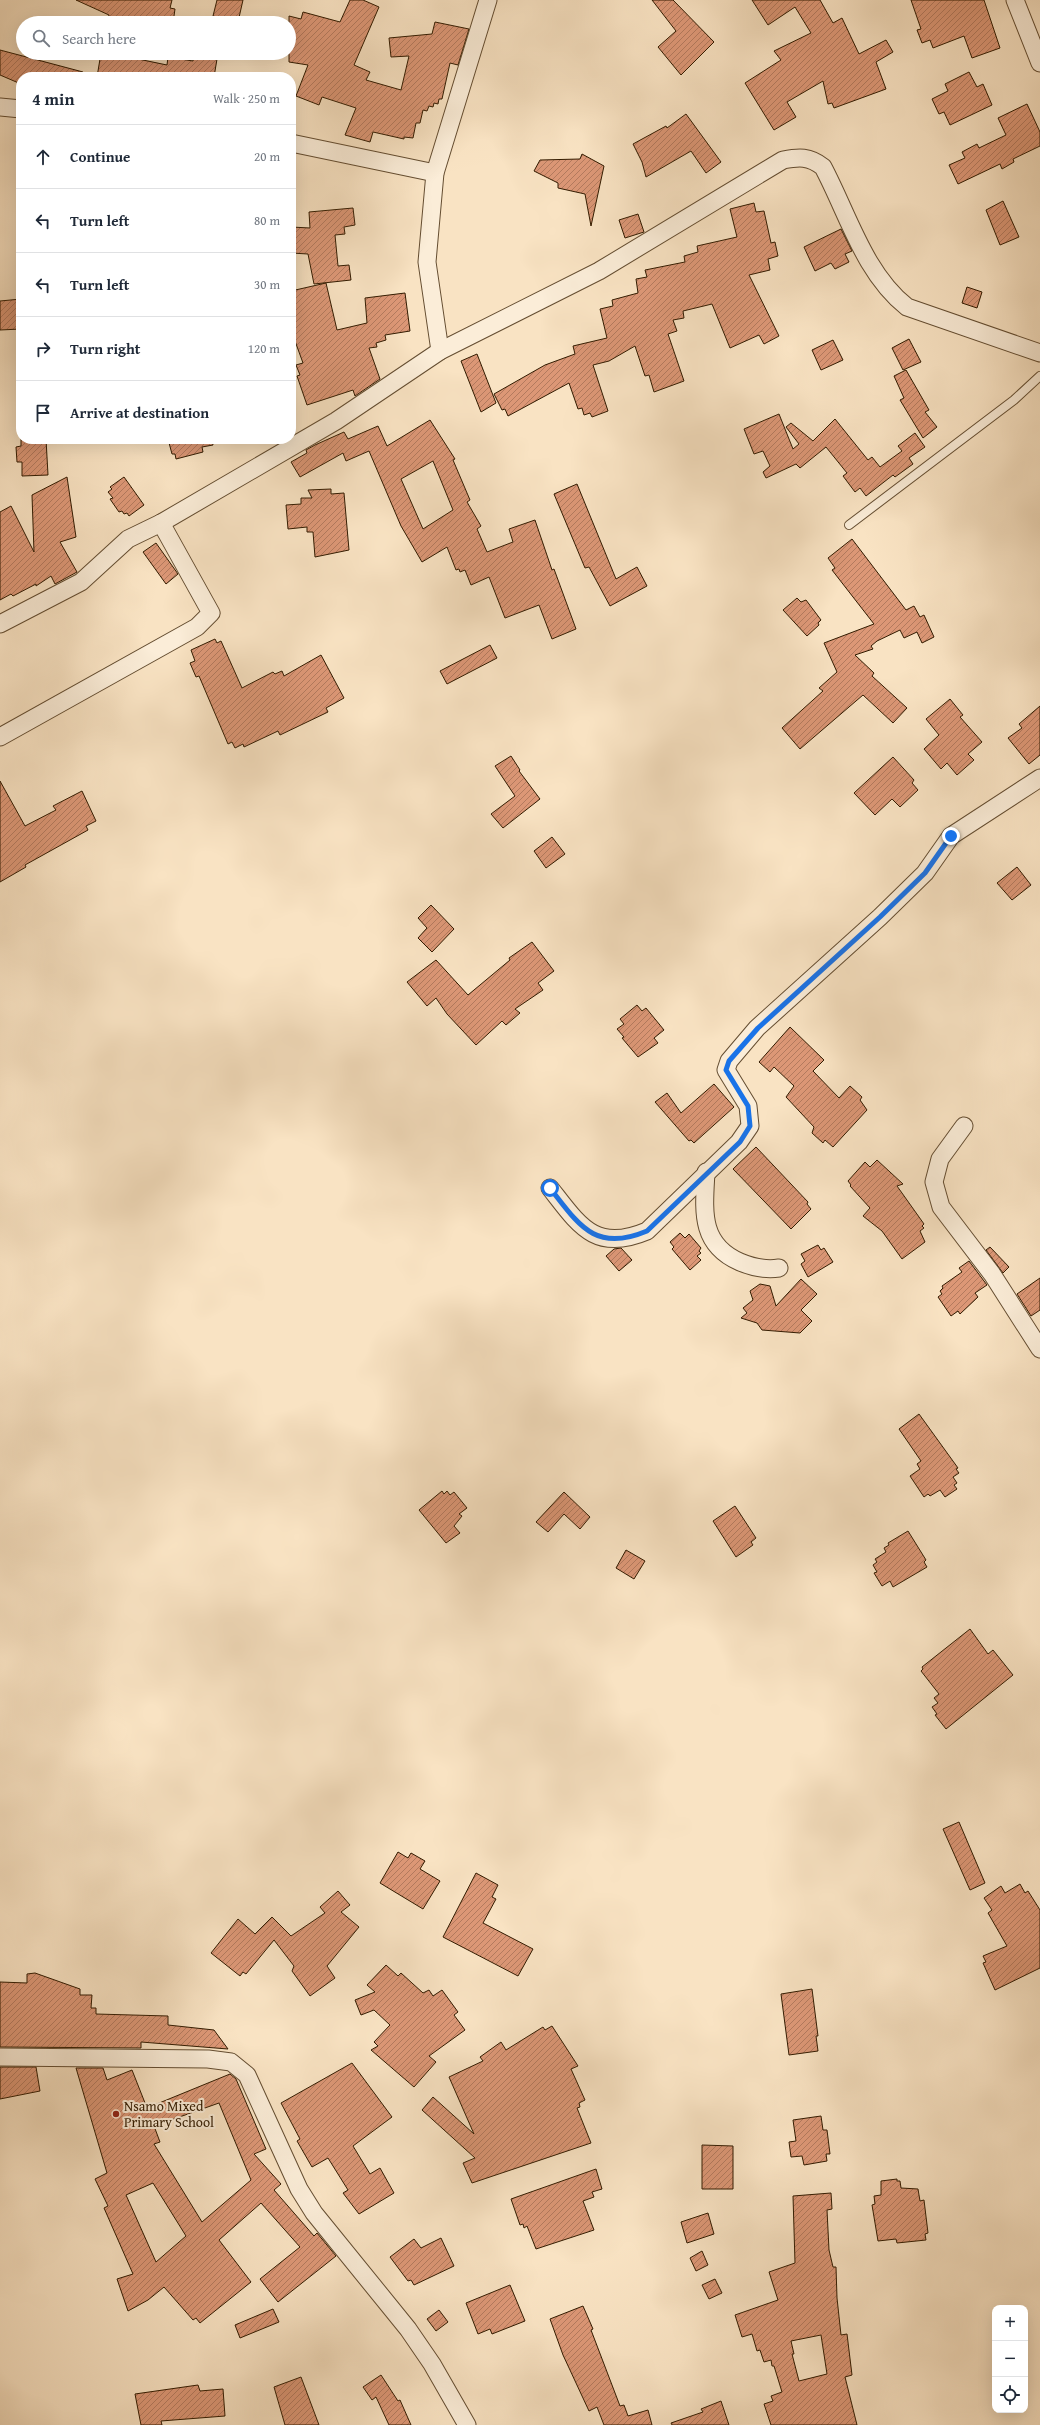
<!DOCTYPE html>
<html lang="en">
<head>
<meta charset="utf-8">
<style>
  body { margin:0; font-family:"Gentium Book Plus",serif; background:#f6f6f7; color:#1f2937 }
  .controls { position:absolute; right:12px; bottom:12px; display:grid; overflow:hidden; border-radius:8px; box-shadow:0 4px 16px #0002 }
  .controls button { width:36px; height:36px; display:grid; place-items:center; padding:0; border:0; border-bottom:1px solid #e0e1e3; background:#fff; color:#1f2937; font:20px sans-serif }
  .stop { position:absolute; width:12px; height:12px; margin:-9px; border:3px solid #1a73e8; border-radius:50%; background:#fff }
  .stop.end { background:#1a73e8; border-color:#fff; box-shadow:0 1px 4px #0008 }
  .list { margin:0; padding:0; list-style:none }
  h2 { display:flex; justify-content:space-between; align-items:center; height:52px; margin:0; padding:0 16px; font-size:17px }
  h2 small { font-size:13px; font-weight:400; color:#747a83 }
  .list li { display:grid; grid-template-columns:26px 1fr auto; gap:12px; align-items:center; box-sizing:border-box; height:64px; padding:0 16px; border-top:1px solid #e0e1e3 }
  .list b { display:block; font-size:15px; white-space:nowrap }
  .list em { font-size:13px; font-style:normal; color:#747a83 }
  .icon { flex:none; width:22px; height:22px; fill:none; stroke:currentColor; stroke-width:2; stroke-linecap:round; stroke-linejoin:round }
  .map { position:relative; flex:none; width:1040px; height:2425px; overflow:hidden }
  .search { position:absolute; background:#fff; box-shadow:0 4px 16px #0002; left:16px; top:16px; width:280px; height:44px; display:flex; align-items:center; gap:10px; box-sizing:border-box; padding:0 14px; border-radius:22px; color:#747a83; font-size:15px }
  .panel { position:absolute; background:#fff; box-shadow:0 4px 16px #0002; left:16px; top:72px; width:280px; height:372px; border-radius:16px }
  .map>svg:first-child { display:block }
</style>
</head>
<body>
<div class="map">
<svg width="1040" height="2425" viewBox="0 0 1040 2425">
  <defs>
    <pattern id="building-hatch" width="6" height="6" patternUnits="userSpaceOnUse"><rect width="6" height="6" fill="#dc9776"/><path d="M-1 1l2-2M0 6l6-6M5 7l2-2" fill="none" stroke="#b37a5e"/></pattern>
  </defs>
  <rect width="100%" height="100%" fill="#f9e3c3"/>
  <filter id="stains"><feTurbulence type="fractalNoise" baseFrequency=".005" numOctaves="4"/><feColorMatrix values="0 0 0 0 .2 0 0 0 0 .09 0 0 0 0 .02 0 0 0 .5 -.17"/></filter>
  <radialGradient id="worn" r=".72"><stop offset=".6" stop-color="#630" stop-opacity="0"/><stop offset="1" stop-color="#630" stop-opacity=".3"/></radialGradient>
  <g fill="url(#building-hatch)" stroke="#321b00" fill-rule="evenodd">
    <path d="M76 0H172L170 8 175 9 173 23H107L109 15Z"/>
    <path d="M217 0H243L238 22 213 16Z"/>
    <path d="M350 0H363L379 7 354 65 370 72 366 80 401 90 409 56 391 57 389 38 432 34 435 22 469 29 458 65 450 63 442 99H439L438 104 434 103 433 107 429 106 427 111 423 110 420 123H416L413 138 404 137V139L373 132 370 142 345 135 356 108 322 97 319 105 296 96 308 65 289 62V16L301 19 303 12 340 22Z"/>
    <path d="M652 0H673L714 42 681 75 658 47 676 31Z"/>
    <path d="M752 0H820L833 23 842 18 859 54 886 40 893 52 876 62 886 89 834 108 832 103 828 104 823 81 787 102 796 117 774 130 745 83 781 60 774 51 811 33 795 7 768 25Z"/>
    <path d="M911 0H984L1000 48 972 58 964 36 933 48 930 40 922 43 917 30 921 29Z"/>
    <path d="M0 50 83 72V77H21V84L0 75Z"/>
    <path d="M101 53H139L138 59 167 65 168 57 193 61 194 53H218L214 77H97Z"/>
    <path d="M969 72 977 87 983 84 992 105 950 125 944 112 939 114 932 99 948 91 945 84Z"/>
    <path d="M1027 104 1040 132V146L1013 159 1014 162 1002 169 1000 164 958 184 949 165 965 158 962 152 977 144 979 148 1006 135 998 118Z"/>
    <path d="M686 114 721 162 706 173 691 151 646 177 642 162 633 144 666 126 667 128Z"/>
    <path d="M582 154 604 166 591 226 585 194 558 188V183L534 171 540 160 580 159Z"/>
    <path d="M1003 201 1019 237 1000 245 986 210Z"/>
    <path d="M754 203 756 212 764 211 771 243 775 242 778 256 768 259 770 270 749 275 779 336 764 344 759 335 730 348 712 304 683 311 684 318 673 320 677 331 668 334 684 381 654 392 649 375 645 376 635 346 609 361 593 365 608 411 592 417 590 413 584 415 582 408 578 409 569 383 508 416 505 409 502 410 494 394 545 365 575 354 573 346 607 338 600 309 613 306 612 300 638 293 636 279 647 277 645 270 685 262 684 256 698 252 697 246 737 237 730 209Z"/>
    <path d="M353 208 355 225 344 227 345 234 335 235 338 266 349 265 351 280 314 284 308 254 291 253V227L310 228 309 212Z"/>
    <path d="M638 214 644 232 625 238 619 220Z"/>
    <path d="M841 229 852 251 845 254 849 262 835 269 831 263 815 271 804 247Z"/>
    <path d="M326 283 337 330 367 323 365 298 405 293 410 331 385 335 386 340 376 343 377 347 369 348 380 379 355 396 353 390 307 405 297 376 300 375 296 365 303 363 291 330V291Z"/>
    <path d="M967 287 982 292 977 308 962 303Z"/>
    <path d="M21 299V329L0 330V301Z"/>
    <path d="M909 339 921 362 903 370 892 348Z"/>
    <path d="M833 340 843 360 821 370 812 350Z"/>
    <path d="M477 354 496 403 481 412 461 361Z"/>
    <path d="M906 370 929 410 925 412 937 427 923 438 900 400 904 398 894 376Z"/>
    <path d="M779 414 793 449 799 444 786 427 791 423 813 441 835 419 868 460 872 457 880 467 902 451 898 446 915 433 925 447 909 458 913 464 895 477 893 475 866 496 860 488 855 492 843 476 847 473 826 447 800 468 796 464 766 478 763 472 770 466 763 451 754 454 744 429Z"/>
    <path d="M430 420 455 459 453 460 470 500 467 502 481 526 477 529 487 552 513 542 509 529 535 520 552 570 554 569 576 629 552 639 539 605 505 618 489 577 471 585 465 570 460 572 459 569 456 570 447 547 422 562 401 526 369 451 346 461 343 453 300 477 291 462 307 453 306 450 315 445 344 432 348 439 378 426 387 446ZM433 461 453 510 423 529 401 479Z"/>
    <path d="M21 439H46L48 475 22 476V462H17L16 447 21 446Z"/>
    <path d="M168 439H212L213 445 202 447 203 452 176 459 175 454H172Z"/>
    <path d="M67 477 76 537 60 542 77 572 55 584 51 576 36 586V584L13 596 11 594 0 600V512L11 506 34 552 32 495Z"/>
    <path d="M124 477 144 505 129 516 127 513 124 514 122 511 119 512 110 499 113 498 108 492 112 489 110 487Z"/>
    <path d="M577 484 616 579 637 567 647 586 610 606 589 567 585 568 554 494Z"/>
    <path d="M331 489V494L344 493 349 550 315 557 313 532H307V527L288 529 286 505 301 504V498H312L308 490Z"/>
    <path d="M852 539 906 610 914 606 920 617 924 615 934 637 922 643 917 632 904 638 900 630 877 641 871 646 873 649 855 655 874 673 872 676 907 708 893 723 863 695 800 749 782 728 823 691 819 688 837 672 824 643 874 624 832 570 835 568 828 558Z"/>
    <path d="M156 543 178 574 166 584 143 552Z"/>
    <path d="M797 598 801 602 806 600 821 620 818 623 819 625 807 636 783 610Z"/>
    <path d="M215 639 217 643 221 641 242 688 273 672 275 674 282 671 284 676 321 655 344 698 326 708 328 712 280 735 278 731 244 747 243 744 235 748 232 742 228 744 199 676 196 677 190 663 195 661 191 650Z"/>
    <path d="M490 645 497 658 447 684 440 671Z"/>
    <path d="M950 699 963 715 960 717 982 742 968 754 974 760 957 775 947 763 941 769 924 749 939 735 926 719Z"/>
    <path d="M1040 706V755L1029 764 1008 738 1022 728 1019 724Z"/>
    <path d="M511 756 520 770 519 771 540 799 503 828 491 814 515 796 495 766Z"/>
    <path d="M893 757 914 780 912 783 918 790 900 807 892 799 875 815 854 793Z"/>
    <path d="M0 781 25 826 56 810 53 806 82 791 96 821 86 826 88 830 25 865 26 867 0 882Z"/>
    <path d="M552 837 565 854 546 868 534 851Z"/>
    <path d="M1017 867 1031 885 1012 900 997 883Z"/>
    <path d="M431 905 454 929 432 952 418 938 427 928 418 918Z"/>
    <path d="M532 942 554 971 538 983 543 990 515 1009 520 1013 506 1025 502 1021 476 1045 447 1014 436 998 427 1006 407 982 436 960 468 995 510 960 509 958Z"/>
    <path d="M637 1005 642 1011 646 1008 664 1030 654 1038 658 1043 638 1057 622 1038 624 1037 617 1029 624 1024 620 1019Z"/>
    <path d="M790 1027 824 1060 813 1071 839 1098 850 1086 862 1097 860 1100 867 1110 833 1147 825 1140 823 1143 812 1133 814 1127 786 1097 794 1086 774 1067 770 1072 759 1062Z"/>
    <path d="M714 1084 734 1107 694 1143 691 1140 689 1141 655 1102 667 1093 681 1113Z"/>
    <path d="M756 1147 808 1202 807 1204 811 1209 791 1229 733 1169Z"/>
    <path d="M877 1160 903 1184 897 1186 924 1224 922 1226 924 1228 920 1231 925 1242 902 1259 882 1231 863 1216 870 1208 850 1186 851 1185 848 1181 865 1162 870 1167Z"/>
    <path d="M680 1233 685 1238 689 1234 701 1248 699 1251 701 1253 697 1256 701 1260 690 1270 672 1249 674 1247 670 1242Z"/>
    <path d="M818 1245 821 1250 824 1248 833 1262 808 1277 801 1264 805 1261 801 1254Z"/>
    <path d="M990 1247 1009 1267 1003 1273 986 1250Z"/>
    <path d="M621 1248 632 1260 619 1271 606 1256 614 1249Z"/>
    <path d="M969 1261 987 1285 975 1293 978 1297 960 1314 958 1311 951 1316 938 1297 942 1294 940 1291 943 1288 942 1286 962 1272 959 1268Z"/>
    <path d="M1040 1278V1310L1031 1316 1017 1294Z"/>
    <path d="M801 1279 817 1294 801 1310 812 1321 800 1333 762 1330 757 1323 741 1318 747 1313 743 1308 753 1300 750 1291 760 1284 770 1286 776 1306Z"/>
    <path d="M919 1414 958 1468 956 1469 959 1473 953 1477 957 1483 954 1485 957 1489 945 1497 940 1490 930 1496 928 1494 924 1497 910 1476 920 1469 917 1464 921 1461 899 1429Z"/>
    <path d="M442 1491 444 1494 447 1491 450 1495 454 1492 467 1508 459 1514 462 1516 454 1526 460 1533 446 1543 419 1510Z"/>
    <path d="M564 1492 590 1517 580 1529 564 1514 548 1532 536 1522Z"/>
    <path d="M735 1506 756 1538 751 1542 753 1545 736 1557 713 1521Z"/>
    <path d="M908 1531 926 1560 924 1562 927 1567 893 1587 890 1581 882 1586 874 1573 877 1572 873 1565 877 1562 875 1559 886 1552 884 1548 889 1545 888 1543Z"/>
    <path d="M626 1550 645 1561 634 1579 616 1568Z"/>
    <path d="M970 1629 988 1654 993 1650 1013 1675 946 1729 935 1715 937 1714 932 1707 938 1703 934 1698 939 1694 921 1671 923 1669 922 1667Z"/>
    <path d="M959 1822 985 1883 970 1890 943 1829Z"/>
    <path d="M398 1852 408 1858 411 1853 425 1861 420 1869 440 1881 423 1909 380 1883Z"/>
    <path d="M476 1873 498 1885 492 1897 496 1899 483 1923 533 1949 518 1976 443 1937Z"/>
    <path d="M1020 1884 1025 1893 1028 1891 1040 1910V1968L995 1990 983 1963 986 1962 983 1956 1007 1946 988 1913 992 1910 984 1898 1001 1886 1005 1893Z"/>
    <path d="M338 1891 350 1905 341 1912 359 1927 327 1966 335 1978 310 1996 292 1971 294 1966 274 1940 246 1974 243 1972 240 1976 211 1953 238 1919 255 1934 272 1917 291 1936 325 1913 320 1907Z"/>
    <path d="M386 1965 398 1976 401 1973 423 1993 429 1990 433 1996 442 1990 458 2012 454 2015 465 2030 429 2056 436 2062 414 2087 371 2050 378 2046 374 2042 390 2025 374 2010 361 2015 355 2000 375 1992 367 1985Z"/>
    <path d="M35 1973 80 1989V1995H92L91 2008H96V2014L168 2016V2025L214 2030 228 2049 141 2042V2048L0 2047V1982L27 1983V1974Z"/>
    <path d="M812 1989 818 2036H816L818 2051 789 2055 781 1994Z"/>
    <path d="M552 2026 578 2066 571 2069 585 2100 579 2103 580 2107 577 2108 591 2143 472 2183 463 2163 475 2158 422 2110 433 2097 474 2134 449 2077 483 2061 480 2057 501 2042 506 2050 543 2027 545 2030Z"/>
    <path d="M352 2063 392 2117 353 2146 370 2174 380 2168 394 2193 359 2214 343 2193 348 2190 328 2158 312 2167 297 2141 300 2139 281 2103Z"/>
    <path d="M0 2067H36L40 2091 0 2099Z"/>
    <path d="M76 2068H103L107 2080 132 2070 147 2108 230 2074 236 2079 266 2149 254 2154 281 2184 274 2190 314 2236 317 2233 336 2256 278 2302 260 2279 300 2247 261 2203 219 2240 251 2282 200 2323 196 2318 193 2320 164 2287 148 2300 128 2311 117 2279 133 2274 104 2208 108 2206 95 2179 107 2173ZM219 2103 251 2180 202 2222 154 2144 160 2142 154 2126ZM153 2183 186 2236 156 2262 126 2195Z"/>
    <path d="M821 2116 823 2130H827L830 2154H826L827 2161 804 2165 802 2156 791 2157 789 2142 796 2141 793 2120Z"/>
    <path d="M702 2145 733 2146V2189H702Z"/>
    <path d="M596 2169 602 2189 592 2192 594 2197 583 2201 594 2230 536 2249 527 2226 524 2228 523 2224 520 2225 511 2199Z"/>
    <path d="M897 2179V2181H900L901 2188 918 2189 920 2201 924 2200 928 2233 925 2234 926 2240 897 2243 896 2239 878 2241 872 2205 875 2204 874 2196 881 2195V2181Z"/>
    <path d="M831 2193 832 2209 827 2210 829 2250 833 2267H836L837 2298 841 2335 847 2334 852 2375 845 2377 857 2425H771L764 2404 773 2401 771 2396 782 2392 774 2366H772L771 2360 764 2362 760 2350 757 2351 752 2334 742 2337 735 2315 778 2300 769 2272 795 2263 793 2196ZM821 2335 827 2374 799 2381 792 2354H794L791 2341Z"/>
    <path d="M708 2213 714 2234 687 2243 681 2222Z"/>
    <path d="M441 2238 454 2266 414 2285 411 2280 408 2281 390 2257 414 2239 421 2248Z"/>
    <path d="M702 2251 708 2265 696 2271 690 2258Z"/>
    <path d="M715 2279 722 2293 709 2299 702 2285Z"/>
    <path d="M510 2285 525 2321 492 2334 490 2329 478 2334 466 2303Z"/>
    <path d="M583 2306 593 2329 591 2330 620 2406 624 2405 628 2416 648 2410 652 2425H604L597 2407 589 2411 563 2355 550 2319Z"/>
    <path d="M273 2309 279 2322 240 2338 235 2325Z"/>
    <path d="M439 2310 448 2322 436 2331 427 2319Z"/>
    <path d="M381 2375 398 2401 400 2400 411 2425H389L376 2397 372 2400 363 2387Z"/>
    <path d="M301 2377 319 2425H285L274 2387Z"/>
    <path d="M198 2385 200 2391 223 2389 225 2416 161 2421 162 2425H141L135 2394Z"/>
    <path d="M721 2401 729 2425H672L671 2423 703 2412 701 2409Z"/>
  </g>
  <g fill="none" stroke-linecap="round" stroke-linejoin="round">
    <g stroke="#644d31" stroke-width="10">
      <path id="lane" d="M849 525 1014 400 1040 376"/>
    </g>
    <g stroke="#644d31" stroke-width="19">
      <g id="street">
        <path d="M1015 0 1040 63"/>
        <path d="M0 107 21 109"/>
        <path d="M291 143 435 173"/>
        <path d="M440 351 427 262 435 173 488 0"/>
        <path d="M0 624 81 582 128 539 161 523 336 421 440 351 599 271 783 160C799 157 809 156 823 167 848 214 864 273 907 307L1040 353"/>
        <path d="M0 737 197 627 211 613 161 523"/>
        <path d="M964 1126 940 1159 934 1182 941 1207 992 1274 1040 1349"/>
        <path d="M706 1172C704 1210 699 1244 740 1262 752 1267 766 1270 779 1268"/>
        <path d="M550 1188C579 1225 595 1253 647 1231L739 1142 750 1126 748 1106 726 1070 729 1061 757 1028 880 917 925 873 951 836 1040 778"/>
        <path d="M0 2057 208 2059 231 2062 247 2075 299 2189 314 2213 408 2329 432 2364 467 2425"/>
      </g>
    </g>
    <use href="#lane" stroke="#fbedd8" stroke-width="8"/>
    <use href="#street" stroke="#fbedd8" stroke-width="17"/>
  </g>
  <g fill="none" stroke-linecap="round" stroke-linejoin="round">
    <path stroke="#1a73e8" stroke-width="5" d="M550 1188C579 1225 595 1253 647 1231L740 1142 750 1126 748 1106 726 1070 729 1061 758 1028 880 917 925 873 951 836"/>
  </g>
  <circle fill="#8f2418" stroke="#fbedd8" stroke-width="1.5" cx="116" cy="2114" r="4"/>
  <g text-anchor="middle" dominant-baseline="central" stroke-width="4" stroke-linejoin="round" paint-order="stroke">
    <g font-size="14" fill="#321b00" stroke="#fbedd8" text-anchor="start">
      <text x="124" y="2106">Nsamo Mixed<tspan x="124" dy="16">Primary School</tspan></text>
    </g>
  </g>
  <rect width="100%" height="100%" filter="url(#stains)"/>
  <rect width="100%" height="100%" fill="url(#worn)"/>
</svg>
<div class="controls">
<button>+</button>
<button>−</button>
<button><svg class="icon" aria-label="locate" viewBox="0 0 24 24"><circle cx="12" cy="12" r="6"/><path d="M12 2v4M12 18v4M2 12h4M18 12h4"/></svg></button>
</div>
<div class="stop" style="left:550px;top:1188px"></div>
<div class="stop end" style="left:951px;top:836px"></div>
<div class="search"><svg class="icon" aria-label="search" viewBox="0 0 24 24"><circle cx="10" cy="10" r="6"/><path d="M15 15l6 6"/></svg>Search here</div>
<section class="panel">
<h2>4 min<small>Walk · 250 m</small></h2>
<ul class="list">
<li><svg class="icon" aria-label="ahead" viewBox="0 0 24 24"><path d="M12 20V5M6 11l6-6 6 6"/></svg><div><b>Continue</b></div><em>20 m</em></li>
<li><svg class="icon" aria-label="left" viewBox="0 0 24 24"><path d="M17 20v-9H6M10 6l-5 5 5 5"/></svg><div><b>Turn left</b></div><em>80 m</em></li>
<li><svg class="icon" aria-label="left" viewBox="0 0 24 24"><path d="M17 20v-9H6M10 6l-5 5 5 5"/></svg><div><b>Turn left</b></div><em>30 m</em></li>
<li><svg class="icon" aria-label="right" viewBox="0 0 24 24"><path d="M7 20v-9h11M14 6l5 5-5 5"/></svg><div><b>Turn right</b></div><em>120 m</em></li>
<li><svg class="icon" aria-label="arrive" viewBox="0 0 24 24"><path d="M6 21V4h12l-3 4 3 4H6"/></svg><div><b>Arrive at destination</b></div></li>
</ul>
</section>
</div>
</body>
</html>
